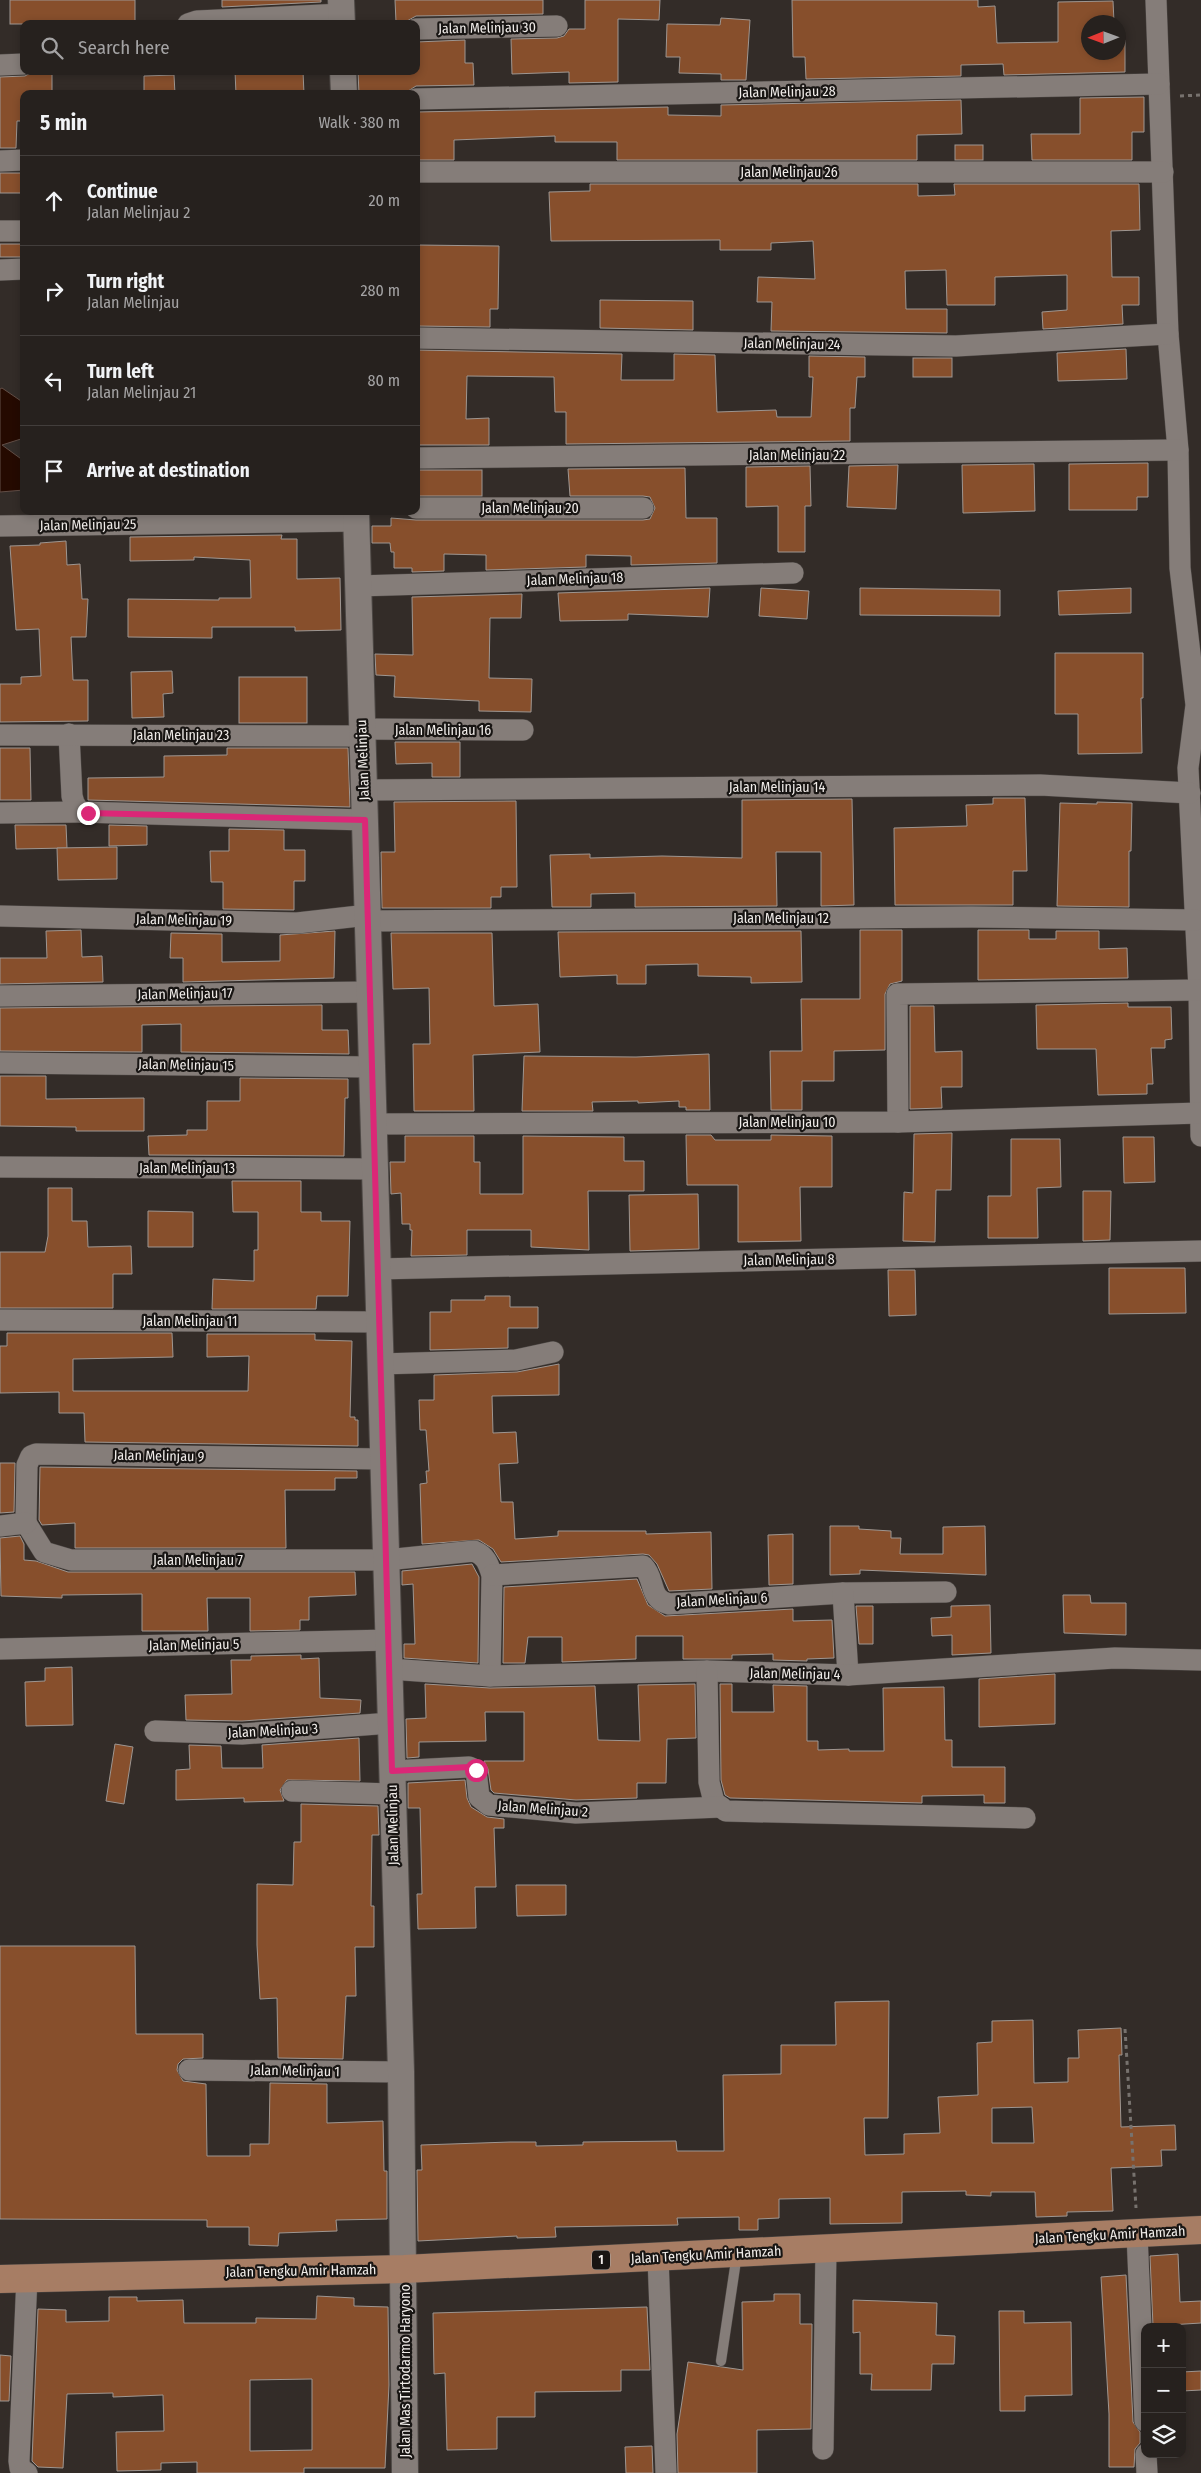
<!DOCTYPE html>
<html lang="en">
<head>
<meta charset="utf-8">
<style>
  body { margin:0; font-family:"Fira Sans Condensed",sans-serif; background:#2e2927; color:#f1f3f6 }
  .controls { position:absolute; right:15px; bottom:15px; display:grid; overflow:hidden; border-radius:10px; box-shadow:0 2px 8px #0003 }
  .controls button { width:45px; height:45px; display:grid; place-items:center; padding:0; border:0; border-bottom:1px solid #423e3c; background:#26211e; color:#f1f3f6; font:25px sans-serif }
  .compass { position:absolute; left:1081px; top:15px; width:45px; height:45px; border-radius:50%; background:#26211e; box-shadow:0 2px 8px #0003; rotate:269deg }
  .stop { position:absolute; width:15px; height:15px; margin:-11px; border:4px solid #db2777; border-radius:50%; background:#fff }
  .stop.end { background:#db2777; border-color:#fff; box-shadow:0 1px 5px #0008 }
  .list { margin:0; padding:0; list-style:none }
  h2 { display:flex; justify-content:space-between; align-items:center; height:65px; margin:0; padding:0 20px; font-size:21px }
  h2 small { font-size:16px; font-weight:400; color:#a4a3a4 }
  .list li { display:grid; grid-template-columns:32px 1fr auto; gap:15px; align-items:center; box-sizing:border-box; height:90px; padding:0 20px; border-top:1px solid #423e3c }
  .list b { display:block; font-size:19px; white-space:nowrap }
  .list p { margin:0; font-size:16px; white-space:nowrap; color:#a4a3a4 }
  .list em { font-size:16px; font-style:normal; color:#a4a3a4 }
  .icon { flex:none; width:28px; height:28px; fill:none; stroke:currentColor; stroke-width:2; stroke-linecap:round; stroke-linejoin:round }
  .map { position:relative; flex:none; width:1201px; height:2473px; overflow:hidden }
  .search { position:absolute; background:#26211e; box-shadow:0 2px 8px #0003; left:20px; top:20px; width:400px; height:55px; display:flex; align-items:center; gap:12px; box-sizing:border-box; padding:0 18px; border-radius:10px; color:#a4a3a4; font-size:19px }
  .panel { position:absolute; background:#26211e; box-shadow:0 2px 8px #0003; left:20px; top:90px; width:400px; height:425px; border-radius:10px }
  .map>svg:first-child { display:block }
</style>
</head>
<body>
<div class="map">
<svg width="1201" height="2473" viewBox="0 0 1201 2473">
  <rect width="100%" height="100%" fill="#332c28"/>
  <path fill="#250a00" stroke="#624e46" d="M2 388 24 403V438L2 445 24 461V490L0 492V389Z"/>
  <g fill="#874f2c" stroke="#9e9691" fill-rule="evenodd">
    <rect x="10" y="0" width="125" height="24"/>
    <path d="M222 0H321V2L222 7Z"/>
    <path d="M395 0H543V14L416 16 407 21 396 22Z"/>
    <path d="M585 0H660L659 20 618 19V82L569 83V72L512 74 511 39 557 38 564 36 569 29H585Z"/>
    <path d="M792 0H978V7L995 6 997 43 1058 42V2L1113 1 1114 22H1088V52H1118V40H1125V72L1004 75 1003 64 961 65V76L806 79 805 57H793Z"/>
    <path d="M721 18 750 20 746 80H721V74L679 73 680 57H666L667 24 720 25Z"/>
    <path d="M465 40V63H473L474 85 416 86 405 93 359 94 358 71H416V42Z"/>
    <path d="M34 71H52V94H24V121H17L16 148H0V77L25 76Z"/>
    <path d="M235 71H303L304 94H236Z"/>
    <path d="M174 75 175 94H144V76Z"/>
    <path d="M1144 97V132H1132V160H1032L1031 134H1080V98Z"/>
    <path d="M961 100 962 134 917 135V160H617V142H555V136L454 140V160H416V112L668 107V115L721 116V105Z"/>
    <rect x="955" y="145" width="28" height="15"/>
    <rect x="0" y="173" width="24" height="20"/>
    <path d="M590 184H918V196L955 195 954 184H1139L1140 230 1111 231 1112 277H1139V305H1122L1123 324 1043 329 1042 312 1067 310V275L995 277V305H947L946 270 905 271 906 309H947V333L771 331 772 302H757L758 277 815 279 813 241 771 243V250H720V240L551 241 549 192 590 191Z"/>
    <rect x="0" y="244" width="24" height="13"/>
    <path d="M416 245 499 246 498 309H490V327L416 326Z"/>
    <path d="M600 300 693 301V330L600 328Z"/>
    <path d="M1126 349 1127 379 1058 381 1057 353Z"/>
    <path d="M416 350 622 354 621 380H674V354L715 355 717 412 776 410 777 417H811L813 377H809V356L865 357V377H857L855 408H850V441L566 444V412H555L554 377 467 376 466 419 489 418V445H417Z"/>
    <rect x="913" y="358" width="39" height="19"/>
    <path d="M1148 463V497H1137V510H1069V464Z"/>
    <path d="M1034 464 1035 511 963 513 962 465Z"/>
    <path d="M898 465 896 509 847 507 849 466Z"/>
    <path d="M810 466 811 506H805V552H778V506L746 507V467Z"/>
    <path d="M685 468 686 518H717V563L631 565V556L586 555V567L486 570V555L444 554V571L412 572V568H394V552H391L390 543H372V526H391V518L416 520H643L650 519 655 508 650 497 643 496H570L568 469Z"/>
    <rect x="416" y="470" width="66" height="26"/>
    <path d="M282 535 281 539H297V579L340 578 341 630 295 631V627H212V638L128 637V599L219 600V598H251L250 560 194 557V560L130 561V537Z"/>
    <path d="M66 541 67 565 80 564 82 599H88L86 637H71L73 680H88V721L0 722V684H21V677L41 676 39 629 16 630 10 546 40 545V543Z"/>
    <path d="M710 588 708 617 628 614V620L560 621 558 593Z"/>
    <path d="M761 588 809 591 807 619 759 616Z"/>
    <path d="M860 588 1000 590V616L860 615Z"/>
    <path d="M1131 588V613L1059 615 1058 591Z"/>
    <path d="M522 594 521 618H490L489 678 532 679 531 712 479 711V701L394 697 395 676 376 675 375 654 413 655 412 597Z"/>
    <path d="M1055 653H1143V698H1141L1142 753 1078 754V714H1055Z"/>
    <path d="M172 671 173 693 163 694 164 717 132 718 131 672Z"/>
    <rect x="239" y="677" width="68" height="46"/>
    <path d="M395 742H460V777H432V763L396 764Z"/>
    <path d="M0 748H30L31 800H0Z"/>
    <path d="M227 748H348L350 807 88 800V778L164 777V756L227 755Z"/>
    <path d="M993 798H1025L1027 871H1013V905H895L894 828 967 826 966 805 993 804Z"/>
    <path d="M852 799 854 905 821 906V852H776L777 906 635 907V893L591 894V907H552L550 855 590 854V858L662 856 742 858V800Z"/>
    <path d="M516 801 517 887H501V897H491V908H382L381 852H395L394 802Z"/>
    <path d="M1097 802 1132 803 1131 851H1129V907L1057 906 1060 803 1097 804Z"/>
    <path d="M15 825H66L67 848 16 849Z"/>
    <path d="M109 825 147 826V845L109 846Z"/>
    <path d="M229 829 284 830V850H305V881H294V910L223 909V882H211L210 851H229Z"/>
    <path d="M117 847V879L58 880 57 848Z"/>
    <path d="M81 930 82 957 102 956 103 982 0 984V958H47L46 931Z"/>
    <path d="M860 930H902V981L890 984 885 994V1050L834 1051V1081H802V1110H771L770 1051H802L801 999H860Z"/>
    <path d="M978 930H1029V939H1056V931H1099V949L1127 948 1128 978 978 980Z"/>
    <path d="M335 931 334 978 183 982V958H170L171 933 222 934V962L280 961V935Z"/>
    <path d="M801 931 802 982 751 983V977L698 976V964L646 965V984H617V975L560 977 558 932Z"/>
    <path d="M391 933H492L494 1006 538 1004 540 1052 473 1055 474 1111H414L413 1044H430L429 988 393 989Z"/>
    <path d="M1128 1003V1007H1171L1172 1039 1165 1040V1048H1151L1153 1084H1147V1094L1098 1095 1096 1049H1037L1036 1005Z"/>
    <path d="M322 1005V1030H348L349 1054 181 1052V1024L142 1025V1052L0 1051V1008Z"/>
    <path d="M910 1006H934L935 1052 962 1051V1087H941L942 1108 910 1109Z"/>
    <path d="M709 1054 710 1110H686V1107H679V1101L638 1103V1101L592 1102 593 1111H522L524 1056 636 1057Z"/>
    <path d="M0 1076H46V1099L144 1098V1131H76V1127L0 1126Z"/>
    <path d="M240 1078 348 1079V1098H345L344 1156 149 1155 148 1136 187 1135V1130H207V1101H240Z"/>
    <path d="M952 1133 951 1190H936L935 1242 903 1241 904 1192 913 1193 914 1134Z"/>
    <path d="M686 1135H711L715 1140H771V1135L832 1136V1187H800L801 1241 738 1242V1185H687Z"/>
    <path d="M405 1136H474V1162H480V1194H523V1136L624 1137V1161H644V1191H588L589 1250 531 1247V1230H467V1255L411 1256 412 1230H410V1224H402L401 1193 391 1194 390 1162H405Z"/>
    <path d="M1123 1137H1154L1155 1182 1124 1183Z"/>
    <path d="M1011 1139H1060L1061 1187 1037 1188 1038 1238H988V1196H1011Z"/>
    <path d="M232 1181H301V1212H321V1221H350L348 1296H317L316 1309H212L213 1279 254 1281V1250H258V1212H233Z"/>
    <path d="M48 1188H72V1221H87L88 1247 131 1246 132 1274H113V1308H0V1252H45L48 1236Z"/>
    <path d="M1083 1191H1111L1110 1240 1083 1241Z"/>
    <path d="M698 1194 699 1249 630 1251 629 1195Z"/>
    <path d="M148 1211 193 1212V1247H148Z"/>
    <path d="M1109 1268H1185L1186 1313 1109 1314Z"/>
    <path d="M888 1270H915L916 1315 889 1316Z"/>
    <path d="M485 1296H510V1307H538V1328H508V1348L430 1350V1312H451V1300H485Z"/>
    <path d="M7 1333H172L173 1357 73 1359V1391H248L249 1356 207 1357V1334H315V1340L352 1341 350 1417H355V1420H358V1446L85 1442 84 1413H59V1392L0 1393V1346H7Z"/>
    <path d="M559 1364V1395L492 1396 493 1433 516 1432 518 1463 499 1464 501 1502H513L515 1539 558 1536V1531H646V1534L711 1532 712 1589 669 1591 657 1564 649 1555 643 1554 501 1562 493 1549 479 1540 422 1544 420 1484 427 1483 426 1471H429L426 1430H420L419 1400H434V1375L517 1372Z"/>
    <path d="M0 1463H15L14 1512 0 1513Z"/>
    <path d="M40 1467 357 1471V1478H335V1490H285L286 1548H75V1523L42 1525 39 1520Z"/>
    <path d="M830 1526H859V1529L891 1531V1538H901L900 1554H943V1527L985 1526 986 1575 860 1570V1574L830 1575Z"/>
    <path d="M793 1534V1584L769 1585 768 1535Z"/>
    <path d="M20 1536 24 1544V1560L36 1561 68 1572H355L356 1595 309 1597V1620H300V1630L250 1631V1598H207L208 1631H142V1594L62 1595V1598L1 1596 0 1538Z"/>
    <path d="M472 1564 479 1577 478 1663 404 1658V1644H415L413 1584 402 1585V1571Z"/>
    <path d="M637 1579 648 1605 665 1616 793 1609V1621L832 1620 834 1658 807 1659V1661L773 1660V1654L732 1655V1659H683V1636H636V1659L562 1662V1637H528L525 1663H503L504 1587Z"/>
    <path d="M1063 1595H1090L1091 1603H1126V1635L1064 1633Z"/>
    <path d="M990 1605 991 1653 952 1655V1635L932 1636 931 1618 951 1617V1606Z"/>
    <path d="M856 1606H873V1644H859Z"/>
    <path d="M301 1655V1659L319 1658 320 1698 361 1700 360 1713 242 1721 186 1720 185 1695 232 1694 231 1660H251V1656Z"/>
    <path d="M72 1667 73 1725 26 1726 25 1682 45 1681V1668Z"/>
    <path d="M1055 1674V1724L979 1727V1679Z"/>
    <path d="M425 1684 490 1688 595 1686 598 1740 640 1741 638 1685 695 1684 696 1738 667 1739 666 1783H637V1798L576 1800 494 1793 491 1790 488 1769 484 1761H524V1712H485L486 1741 419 1742V1757L407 1758 406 1719 426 1718Z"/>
    <path d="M720 1684H732V1712H774L773 1685 807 1686V1741H818V1750L849 1749V1751H884L883 1688 944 1687 945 1740H952V1767H1005V1803H984V1795L922 1796V1803L730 1798 725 1795 721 1780Z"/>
    <path d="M359 1738 360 1781 287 1780 280 1790 284 1801 244 1802V1798L176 1800V1770L190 1769 189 1745 221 1746 222 1768H263L262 1745Z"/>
    <path d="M115 1744 133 1747 124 1804 106 1801Z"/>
    <path d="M465 1780 467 1798 471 1807 487 1817 504 1819V1828H494L496 1887H475L476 1928 418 1929 417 1894H422L420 1808H408V1783Z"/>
    <path d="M301 1804 378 1806 379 1835H372L371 1906H374V1947H355L356 1996H346L343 2059 278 2058 277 1998 260 1999 257 1945V1884L293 1885 294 1842H301Z"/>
    <path d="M516 1885H566V1915L517 1916Z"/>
    <path d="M0 1946H135L136 2034H203V2058L183 2059 178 2064 177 2070 183 2081 206 2084 207 2156H250V2144H269L270 2083 327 2084V2123L383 2121 384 2171H387V2219L336 2220 337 2231 279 2233 278 2246 249 2245V2227H207V2220L0 2219Z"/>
    <path d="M889 2001 888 2118H864L865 2155 904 2154V2134L940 2133 938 2097 978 2095 977 2043 992 2042V2021L1033 2020 1034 2083 1068 2082V2058H1079L1078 2030 1121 2028 1122 2055H1119L1121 2127 1175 2125 1176 2150H1161L1162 2166 1111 2168 1113 2211 1067 2212V2216L1036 2217 1035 2192H991V2196L966 2195V2191L902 2192V2223L830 2224V2198L779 2199V2218L758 2219V2230H739V2217L677 2218 678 2225 555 2227 556 2237 517 2238V2236L418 2241 417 2170H422L421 2145 510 2142H536V2146L583 2145V2142L676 2141 677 2151H724L723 2075 781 2074V2045H836L835 2002ZM1032 2107 1034 2143H992V2108Z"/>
    <path d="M1178 2254 1180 2302 1201 2301V2323L1153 2326 1150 2256Z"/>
    <path d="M1126 2275 1133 2422 1140 2432V2443L1135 2449 1134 2467H1109V2414L1101 2277Z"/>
    <path d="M774 2294H800V2324H812L811 2429 757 2430V2473H678L677 2434 688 2362 743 2370 742 2302 774 2301Z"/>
    <path d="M317 2296 354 2298V2306L388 2307 389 2385 385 2468H304V2473H197V2462L161 2463V2470L117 2471 116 2432 164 2431 163 2395 113 2397V2393L67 2394 63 2468 38 2467 32 2461 38 2309 66 2310V2322L109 2321V2297H137V2301L183 2300 184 2323H256V2318L316 2319ZM312 2379V2450L250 2451V2380Z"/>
    <path d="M853 2300 937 2303 936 2335 955 2336 954 2364H932L931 2390H871L872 2374H860V2332L853 2333Z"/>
    <path d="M647 2307 650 2370H621V2391L535 2392V2417H497V2449L447 2450 445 2373 434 2374 433 2313Z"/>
    <path d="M999 2311H1024V2323L1071 2322 1072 2395 1025 2396V2411H1000Z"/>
    <path d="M0 2355 11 2356 9 2401H0Z"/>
    <path d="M1201 2371V2390L1182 2391V2372Z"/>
    <path d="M652 2446 653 2473H626L625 2447Z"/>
  </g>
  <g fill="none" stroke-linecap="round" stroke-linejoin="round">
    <g stroke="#4d4845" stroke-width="11">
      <path id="service" d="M721 2361 737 2254"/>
    </g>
    <g stroke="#4d4845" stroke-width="22">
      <g id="minor">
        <path d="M1156 0 1168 334 1178 450 1180 568 1196 705 1188 768 1199 990 1201 1136"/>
        <path d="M188 24 197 21 342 14"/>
        <path d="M416 29 557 26"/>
        <path d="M0 65 24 64"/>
        <path d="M416 99 1159 84"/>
        <path d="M0 161 24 160"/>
        <path d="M416 172H1163"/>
        <path d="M0 231H24"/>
        <path d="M0 270 24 269"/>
        <path d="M416 338 956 346 1168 334"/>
        <path d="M416 458 1178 450"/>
        <path d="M416 508H643"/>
        <path d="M0 526 356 521"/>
        <path d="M358 586 793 573"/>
        <path d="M362 729 523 730"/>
        <path d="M69 734 72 796 74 803 80 812 365 820"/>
        <path d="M0 735 362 736"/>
        <path d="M364 790 1040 785 1190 793"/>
        <path d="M0 813 80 812"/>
        <path d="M0 916 297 923 368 915"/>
        <path d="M368 921 972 917 1195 920"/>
        <path d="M0 996 370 992"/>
        <path d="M0 1063 372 1067"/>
        <path d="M898 1122 897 994 1199 990"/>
        <path d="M373 1124 898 1122 1200 1113"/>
        <path d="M0 1167 375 1169"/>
        <path d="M377 1269 1201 1251"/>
        <path d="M0 1320 379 1322"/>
        <path d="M380 1364 516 1360 553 1352"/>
        <path d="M26 1523 44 1552 71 1560H386L474 1551C486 1556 488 1563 492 1575L490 1676"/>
        <path d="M26 1523 27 1465 31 1456 36 1454 383 1459"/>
        <path d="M0 1526 26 1523"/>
        <path d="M492 1575 643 1566C656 1579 648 1599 669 1604L843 1593 946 1592"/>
        <path d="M843 1593 848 1675"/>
        <path d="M0 1649 389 1640"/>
        <path d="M389 1669 490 1676 707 1671 848 1675 1115 1658 1201 1660"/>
        <path d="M707 1671 709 1782 714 1802 726 1811 1025 1818"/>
        <path d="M155 1731 242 1734 391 1723"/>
        <path d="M392 1771 469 1767 476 1770 479 1797 489 1805 576 1813 721 1807"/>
        <path d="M292 1791 392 1794"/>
        <path d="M189 2070 401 2072"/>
        <path d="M1137 2234 1145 2421"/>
        <path d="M658 2257 666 2473"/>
        <path d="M823 2449 826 2249"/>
        <path d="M1146 2454 1147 2473"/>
        <path d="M27 2473 20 2468 19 2461 27 2277"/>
      </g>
    </g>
    <g stroke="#4d4845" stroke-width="28">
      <g id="tertiary">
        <path d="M341 0 342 24"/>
        <path d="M343 71 344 94"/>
        <path d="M356 511 401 2072 405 2473"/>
      </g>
    </g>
    <g stroke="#4d4845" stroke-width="29">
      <path id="primary" d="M0 2279 404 2269 1201 2230"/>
    </g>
    <g stroke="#77726e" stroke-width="3" stroke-dasharray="4 4" stroke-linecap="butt">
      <path d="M1180 96 1201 95"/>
      <path d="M1125 2029 1136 2208"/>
    </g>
    <use href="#service" stroke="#857d79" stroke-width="10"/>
    <use href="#minor" stroke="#857d79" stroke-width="21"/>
    <use href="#tertiary" stroke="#857d79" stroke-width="26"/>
    <use href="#primary" stroke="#a77d64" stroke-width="28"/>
  </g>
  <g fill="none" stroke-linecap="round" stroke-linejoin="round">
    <path stroke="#db2777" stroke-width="6" d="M88 813 365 820 392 1771 469 1767 476 1770"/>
  </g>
  <g text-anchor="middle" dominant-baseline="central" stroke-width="4.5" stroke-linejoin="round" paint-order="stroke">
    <rect fill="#181513" stroke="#afaca9" stroke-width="1" x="592" y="2250.5" width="18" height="19" rx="4"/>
    <g font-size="12" font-weight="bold" fill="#f0ece9">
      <text x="601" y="2260">1</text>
    </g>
    <g font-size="14" fill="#f0ece9" stroke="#181513">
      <text transform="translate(487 28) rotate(-1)">Jalan Melinjau 30</text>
      <text transform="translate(787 92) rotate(-1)">Jalan Melinjau 28</text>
      <text x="789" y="172">Jalan Melinjau 26</text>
      <text transform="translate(792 344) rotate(1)">Jalan Melinjau 24</text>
      <text x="797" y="455">Jalan Melinjau 22</text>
      <text x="530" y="508">Jalan Melinjau 20</text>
      <text transform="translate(88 525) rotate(-1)">Jalan Melinjau 25</text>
      <text transform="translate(575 579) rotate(-2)">Jalan Melinjau 18</text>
      <text x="443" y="730">Jalan Melinjau 16</text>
      <text x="181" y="735">Jalan Melinjau 23</text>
      <text transform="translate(363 760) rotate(-92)">Jalan Melinjau</text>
      <text x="777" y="787">Jalan Melinjau 14</text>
      <text x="781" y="918">Jalan Melinjau 12</text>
      <text transform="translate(184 920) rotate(1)">Jalan Melinjau 19</text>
      <text transform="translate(185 994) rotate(-1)">Jalan Melinjau 17</text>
      <text transform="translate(186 1065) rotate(1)">Jalan Melinjau 15</text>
      <text x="787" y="1122">Jalan Melinjau 10</text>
      <text x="187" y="1168">Jalan Melinjau 13</text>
      <text transform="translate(789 1260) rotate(-1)">Jalan Melinjau 8</text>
      <text x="190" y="1321">Jalan Melinjau 11</text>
      <text transform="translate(159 1456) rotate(1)">Jalan Melinjau 9</text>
      <text x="198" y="1560">Jalan Melinjau 7</text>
      <text transform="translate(722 1600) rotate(-3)">Jalan Melinjau 6</text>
      <text transform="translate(194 1645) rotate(-1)">Jalan Melinjau 5</text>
      <text transform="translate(795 1674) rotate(1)">Jalan Melinjau 4</text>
      <text transform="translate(273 1731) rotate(-3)">Jalan Melinjau 3</text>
      <text transform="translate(543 1809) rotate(4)">Jalan Melinjau 2</text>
      <text transform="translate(393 1825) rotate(-91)">Jalan Melinjau</text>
      <text transform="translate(295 2071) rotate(1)">Jalan Melinjau 1</text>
      <text transform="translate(1110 2235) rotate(-3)">Jalan Tengku Amir Hamzah</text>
      <text transform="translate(706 2255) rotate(-3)">Jalan Tengku Amir Hamzah</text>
      <text transform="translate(301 2271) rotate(-1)">Jalan Tengku Amir Hamzah</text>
      <text transform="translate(405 2371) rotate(-90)">Jalan Mas Tirtodarmo Haryono</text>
    </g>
  </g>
</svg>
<div class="controls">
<button>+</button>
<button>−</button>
<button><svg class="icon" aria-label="layers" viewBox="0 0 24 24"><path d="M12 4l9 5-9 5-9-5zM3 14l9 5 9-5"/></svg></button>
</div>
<svg class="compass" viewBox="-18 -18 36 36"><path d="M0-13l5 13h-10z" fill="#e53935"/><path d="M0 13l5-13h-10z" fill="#a4a3a4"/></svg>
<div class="stop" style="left:476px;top:1770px"></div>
<div class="stop end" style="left:88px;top:813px"></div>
<div class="search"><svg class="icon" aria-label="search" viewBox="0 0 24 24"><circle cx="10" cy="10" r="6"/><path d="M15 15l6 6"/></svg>Search here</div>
<section class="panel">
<h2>5 min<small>Walk · 380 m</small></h2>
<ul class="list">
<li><svg class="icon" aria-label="ahead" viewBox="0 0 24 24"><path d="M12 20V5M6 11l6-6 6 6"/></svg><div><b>Continue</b><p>Jalan Melinjau 2</p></div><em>20 m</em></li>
<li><svg class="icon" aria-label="right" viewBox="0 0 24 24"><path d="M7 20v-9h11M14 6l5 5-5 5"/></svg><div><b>Turn right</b><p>Jalan Melinjau</p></div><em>280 m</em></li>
<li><svg class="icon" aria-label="left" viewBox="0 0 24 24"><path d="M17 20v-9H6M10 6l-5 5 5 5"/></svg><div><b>Turn left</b><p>Jalan Melinjau 21</p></div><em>80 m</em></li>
<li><svg class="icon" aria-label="arrive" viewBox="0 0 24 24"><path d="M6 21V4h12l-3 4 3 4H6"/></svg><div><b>Arrive at destination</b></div></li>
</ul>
</section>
</div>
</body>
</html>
